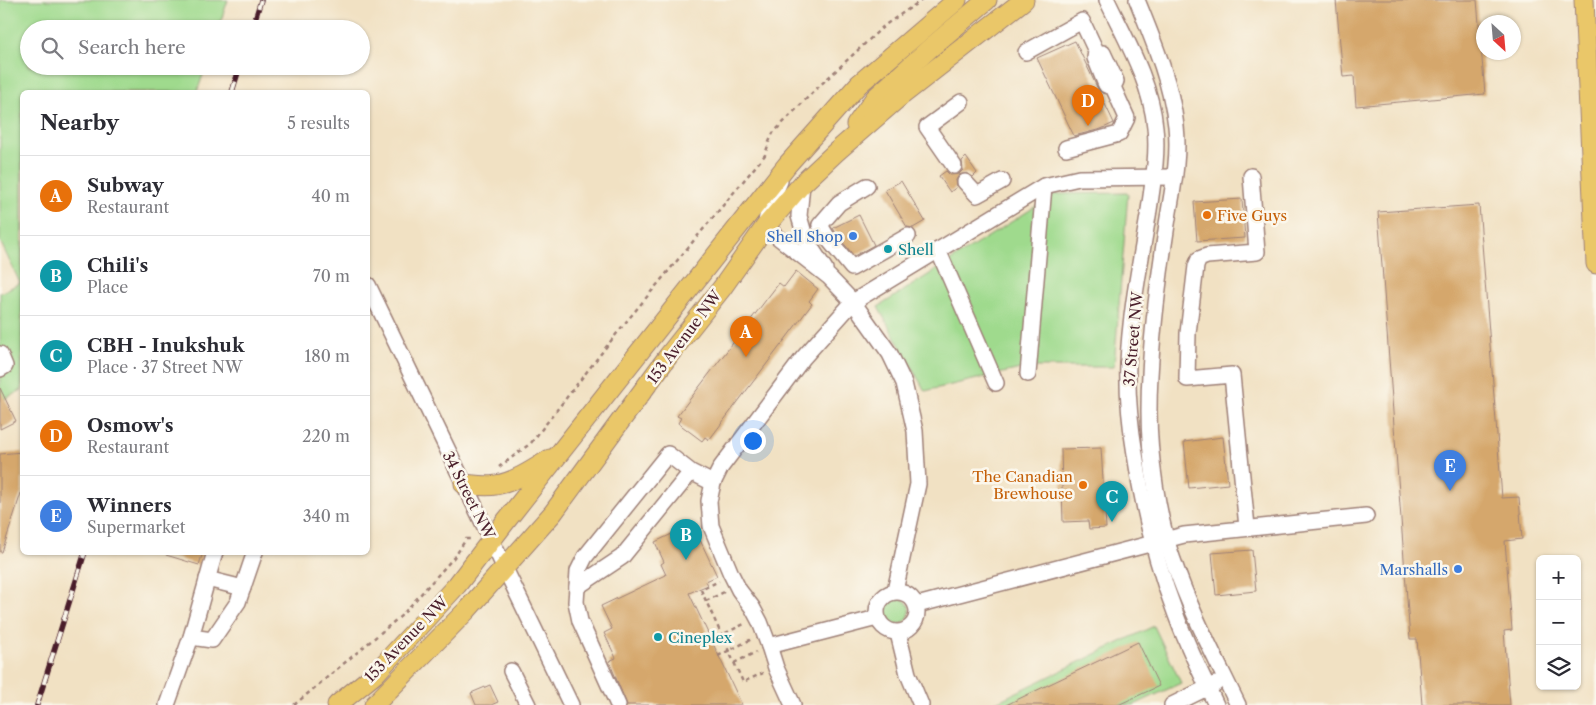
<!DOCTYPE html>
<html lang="en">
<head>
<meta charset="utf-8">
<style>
  body { margin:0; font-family:"Libre Caslon Text",serif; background:#f2f2f3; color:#2b2b33 }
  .controls { position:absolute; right:15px; bottom:15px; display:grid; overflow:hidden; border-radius:8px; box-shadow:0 1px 4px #0004 }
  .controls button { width:45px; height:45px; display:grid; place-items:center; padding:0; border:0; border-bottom:1px solid #e1e1e2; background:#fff; color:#2b2b33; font:25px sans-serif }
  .compass { position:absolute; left:1476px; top:15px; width:45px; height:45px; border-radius:50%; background:#fff; box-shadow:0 1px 4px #0004; rotate:154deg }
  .you { position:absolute; left:752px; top:440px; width:18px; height:18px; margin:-12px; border:4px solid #fff; border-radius:50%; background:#1a73e8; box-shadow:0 0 0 8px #1a73e833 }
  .badge { display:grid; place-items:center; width:32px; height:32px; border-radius:50%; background:#c8321e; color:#fff; font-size:16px; font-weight:700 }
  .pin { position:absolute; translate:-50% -41px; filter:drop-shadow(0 1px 2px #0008) }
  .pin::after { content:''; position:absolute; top:26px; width:18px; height:15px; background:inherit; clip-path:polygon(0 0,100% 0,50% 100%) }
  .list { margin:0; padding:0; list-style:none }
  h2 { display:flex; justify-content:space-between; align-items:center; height:65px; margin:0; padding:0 20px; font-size:21px }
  h2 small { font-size:16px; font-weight:400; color:#7c7c81 }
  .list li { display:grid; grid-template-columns:32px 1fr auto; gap:15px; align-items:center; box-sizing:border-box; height:80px; padding:0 20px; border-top:1px solid #e1e1e2 }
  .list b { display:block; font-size:19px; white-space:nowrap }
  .list p { margin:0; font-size:16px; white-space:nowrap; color:#7c7c81 }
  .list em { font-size:16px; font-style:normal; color:#7c7c81 }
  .icon { flex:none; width:28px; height:28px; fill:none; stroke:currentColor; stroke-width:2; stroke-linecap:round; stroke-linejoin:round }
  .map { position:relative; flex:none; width:1596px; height:705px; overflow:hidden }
  .search { position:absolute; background:#fff; box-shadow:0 1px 4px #0004; left:20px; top:20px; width:350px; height:55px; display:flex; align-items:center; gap:12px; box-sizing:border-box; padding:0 18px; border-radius:28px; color:#7c7c81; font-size:19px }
  .panel { position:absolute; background:#fff; box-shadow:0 1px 4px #0004; left:20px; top:90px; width:350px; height:465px; border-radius:8px }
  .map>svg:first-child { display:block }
</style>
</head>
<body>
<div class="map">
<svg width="1596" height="705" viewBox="0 0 1596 705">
  <rect width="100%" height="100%" fill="#fbf7ec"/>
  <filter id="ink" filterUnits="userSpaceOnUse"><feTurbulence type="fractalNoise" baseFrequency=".02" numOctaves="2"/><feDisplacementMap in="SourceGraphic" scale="10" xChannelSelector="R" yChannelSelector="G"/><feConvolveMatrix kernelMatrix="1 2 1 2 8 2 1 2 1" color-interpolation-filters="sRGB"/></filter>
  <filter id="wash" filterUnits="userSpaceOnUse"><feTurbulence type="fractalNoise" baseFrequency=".0096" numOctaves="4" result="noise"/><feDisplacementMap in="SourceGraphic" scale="20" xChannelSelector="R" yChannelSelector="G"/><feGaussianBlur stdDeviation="1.12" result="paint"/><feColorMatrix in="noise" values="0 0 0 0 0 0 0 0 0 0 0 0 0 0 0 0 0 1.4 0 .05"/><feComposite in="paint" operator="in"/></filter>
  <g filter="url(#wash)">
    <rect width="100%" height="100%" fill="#f1e1c3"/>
    <g fill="#9fda8d" stroke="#747c5c">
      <path d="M0 0H228L218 29H29V66H206L197 92H22V390L0 401V293L20 283 0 241Z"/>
      <path d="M1128 193 1114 367H1029L925 391 878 307 1055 194Z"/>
      <circle cx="897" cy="611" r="13"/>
      <path d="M1154 626 1181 683 1134 705H990Z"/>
    </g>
    <g id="blocks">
      <g fill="#d5a76c">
        <path d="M1336 0H1477L1485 94 1356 106 1354 76 1343 77Z"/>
        <path d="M1075 41 1114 123 1101 129 1074 136 1037 58Z"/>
        <path d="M966 157 977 173 973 177 967 173 959 175 956 180 957 187 950 192 939 176 946 171 950 175 959 174 963 170 962 161Z"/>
        <path d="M901 181 925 221 913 228 907 227 885 190Z"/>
        <path d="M1242 199 1245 238 1197 241 1194 202Z"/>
        <path d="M1479 205 1502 498 1519 497 1522 539 1505 541 1512 630 1504 631 1510 705H1422L1417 639H1410L1378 212Z"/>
        <path d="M859 215 874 245 854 256 837 235 833 228Z"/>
        <path d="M796 271 818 289 809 301 812 304 709 440 705 437 702 441 678 423 681 418 677 416 779 283 784 287Z"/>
        <path d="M0 388 16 421 0 429Z"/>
        <path d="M1223 437 1228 484 1189 488 1184 442Z"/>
        <path d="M1101 448 1106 528 1089 529 1088 521 1063 522 1061 449Z"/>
        <path d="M22 452V490L2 552H0V454Z"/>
        <path d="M691 525 698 541 700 540 717 576 706 581 708 585 689 593 742 705H627L609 661 616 658 604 633 612 629 601 606 666 575 661 564 664 562 655 542Z"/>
        <path d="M1252 550 1256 591 1216 595 1212 553Z"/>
        <path d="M167 552H203L199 565 166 555Z"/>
        <path d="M1138 642 1159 686 1118 705H1006Z"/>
        <path d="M490 685 498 702 491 705H476L471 693Z"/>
      </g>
    </g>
  </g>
  <g filter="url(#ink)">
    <use href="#blocks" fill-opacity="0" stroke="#9e8077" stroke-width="1"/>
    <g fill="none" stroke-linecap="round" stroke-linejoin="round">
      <g stroke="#9e8077" stroke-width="18">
        <g id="minor">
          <path d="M1107 0C1126 40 1151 82 1155 127 1158 154 1153 182 1149 210 1141 260 1130 312 1128 363 1127 393 1130 424 1135 454 1143 509 1156 563 1176 615 1187 646 1202 675 1216 705"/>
          <path d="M1137 0C1153 40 1171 82 1176 126 1180 161 1171 196 1166 231 1157 290 1149 351 1149 411 1149 456 1158 519 1173 560 1190 610 1215 657 1238 705"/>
          <path d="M1026 52 1082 21 1096 51 1095 58 1106 85 1113 87 1127 118 1119 134 1066 148"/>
          <path d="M1103 53 1116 81 1113 87"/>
          <path d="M954 166 927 127 961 102"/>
          <path d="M780 181 769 207 765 227 829 277 853 302 890 354 904 383 915 431 918 484 895 591"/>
          <path d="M965 182 977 195 1002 181"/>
          <path d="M802 184 799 216 806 240 825 269"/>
          <path d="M867 186 839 203 820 225 829 240 852 268 908 236"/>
          <path d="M938 250 996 383"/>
          <path d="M368 285C435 425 504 565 571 705"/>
          <path d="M0 354 5 366 0 369"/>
          <path d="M1028 374 1044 186"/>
          <path d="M691 472 622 557 577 587 578 571 585 557 668 454 691 472 713 483"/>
          <path d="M1247 527 1232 375 1187 379 1188 333 1196 266 1199 259 1207 256 1257 252 1251 176"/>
          <path d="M207 579 243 588"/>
          <path d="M577 587 576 602 580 621 618 705"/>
          <circle cx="897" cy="612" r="20"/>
          <path d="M917 605 1184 535 1366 516"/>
          <path d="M877 618 769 646 760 622 752 607 739 590 731 574 711 526 709 501 713 483 721 467 803 358 853 302 1044 186 1079 178 1174 177"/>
          <path d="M898 633 908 674 921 705"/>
          <path d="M191 637 212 640 238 602 255 552"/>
          <path d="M769 646 776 668 793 705"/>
          <path d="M511 671 528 705"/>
          <path d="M167 705 191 637 215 552"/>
          <path d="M1172 705 1215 684"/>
        </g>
      </g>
      <g stroke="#9e8077" stroke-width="21">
        <g id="major">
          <path d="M1584 0 1596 264"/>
          <path d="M856 125 875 98 929 49 987 0"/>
          <path d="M464 484C475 485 485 487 496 485 515 482 534 469 550 459"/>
          <path d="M337 705 375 674 457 585 506 521 787 165 859 84 957 0"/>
          <path d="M374 705 467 610 553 513 669 355 722 288 765 227 802 184 836 152 897 99 1024 0"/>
        </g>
      </g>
      <g stroke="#9e8077" stroke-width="2.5" stroke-dasharray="4 4" stroke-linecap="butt">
        <path d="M499 467 531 443 621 328 765 155 769 142 773 133 815 90 885 25 922 0"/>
        <path d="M724 592 706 601 743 682 763 673"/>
        <path d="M706 601 701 590 719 581"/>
        <path d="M711 640 744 624"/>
        <path d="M718 656 752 639"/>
        <path d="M734 663 756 652"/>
        <path d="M294 705 402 615 456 555 466 539H472"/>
      </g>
      <use href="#minor" stroke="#fff" stroke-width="15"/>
      <use href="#major" stroke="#eac769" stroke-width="19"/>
      <g stroke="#4a1f2b" stroke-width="5.5">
        <g id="rail">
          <path d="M252 29 261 0"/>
          <path d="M232 92 240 66"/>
          <path d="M37 705 85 552"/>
        </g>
      </g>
      <use href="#rail" stroke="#fbf7ec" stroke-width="4" stroke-dasharray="11" stroke-linecap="butt"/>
    </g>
  </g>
  <g fill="#e8710a" stroke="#fbf7ec" stroke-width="2">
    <circle cx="1207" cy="215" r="5"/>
    <circle cx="1083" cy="485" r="5"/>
  </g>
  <g fill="#3f7fe0" stroke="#fbf7ec" stroke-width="2">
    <circle cx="853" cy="236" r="5"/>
    <circle cx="1458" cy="569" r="5"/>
  </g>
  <g fill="#0f9aa8" stroke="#fbf7ec" stroke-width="2">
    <circle cx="888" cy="249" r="5"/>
    <circle cx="658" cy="637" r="5"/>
  </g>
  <g text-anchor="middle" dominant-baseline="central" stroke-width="5" stroke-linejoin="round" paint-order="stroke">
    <g font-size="15" fill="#c56008" stroke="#fbf7ec" text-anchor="start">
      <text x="1217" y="215">Five Guys</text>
      <text x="1073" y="476" text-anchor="end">The Canadian<tspan x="1073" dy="17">Brewhouse</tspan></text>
    </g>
    <g font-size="15" fill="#366cbe" stroke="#fbf7ec" text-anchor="end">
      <text x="843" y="236">Shell Shop</text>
      <text x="1448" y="569">Marshalls</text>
    </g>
    <g font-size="15" fill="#0d838f" stroke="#fbf7ec" text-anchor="start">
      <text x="898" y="249">Shell</text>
      <text x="668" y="637">Cineplex</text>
    </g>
    <g font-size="15" fill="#4a1f2b" stroke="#fbf7ec">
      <text transform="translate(684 337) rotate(-53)">153 Avenue NW</text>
      <text transform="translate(1133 339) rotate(-85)">37 Street NW</text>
      <text transform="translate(469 495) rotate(63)">34 Street NW</text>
      <text transform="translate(406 639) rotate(-46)">153 Avenue NW</text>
    </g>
  </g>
</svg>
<div class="controls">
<button>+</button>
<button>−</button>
<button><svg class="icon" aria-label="layers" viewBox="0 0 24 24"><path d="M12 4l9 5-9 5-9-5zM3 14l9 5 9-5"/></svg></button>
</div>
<svg class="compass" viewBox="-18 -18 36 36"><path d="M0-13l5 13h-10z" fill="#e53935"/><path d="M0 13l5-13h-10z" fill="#7c7c81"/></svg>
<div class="you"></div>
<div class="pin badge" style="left:746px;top:357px;background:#e8710a">A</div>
<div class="pin badge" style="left:686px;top:560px;background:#0f9aa8">B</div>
<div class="pin badge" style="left:1112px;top:522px;background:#0f9aa8">C</div>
<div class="pin badge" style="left:1088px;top:126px;background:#e8710a">D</div>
<div class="pin badge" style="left:1450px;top:491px;background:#3f7fe0">E</div>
<div class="search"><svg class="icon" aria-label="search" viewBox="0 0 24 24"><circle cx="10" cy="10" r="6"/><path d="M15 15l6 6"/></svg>Search here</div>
<section class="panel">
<h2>Nearby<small>5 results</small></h2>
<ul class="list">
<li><span class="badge" style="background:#e8710a">A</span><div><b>Subway</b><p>Restaurant</p></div><em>40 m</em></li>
<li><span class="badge" style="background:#0f9aa8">B</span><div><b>Chili's</b><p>Place</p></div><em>70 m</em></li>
<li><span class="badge" style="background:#0f9aa8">C</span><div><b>CBH - Inukshuk</b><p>Place · 37 Street NW</p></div><em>180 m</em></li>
<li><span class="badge" style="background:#e8710a">D</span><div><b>Osmow's</b><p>Restaurant</p></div><em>220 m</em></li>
<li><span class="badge" style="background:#3f7fe0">E</span><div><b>Winners</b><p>Supermarket</p></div><em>340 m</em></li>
</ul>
</section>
</div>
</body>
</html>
